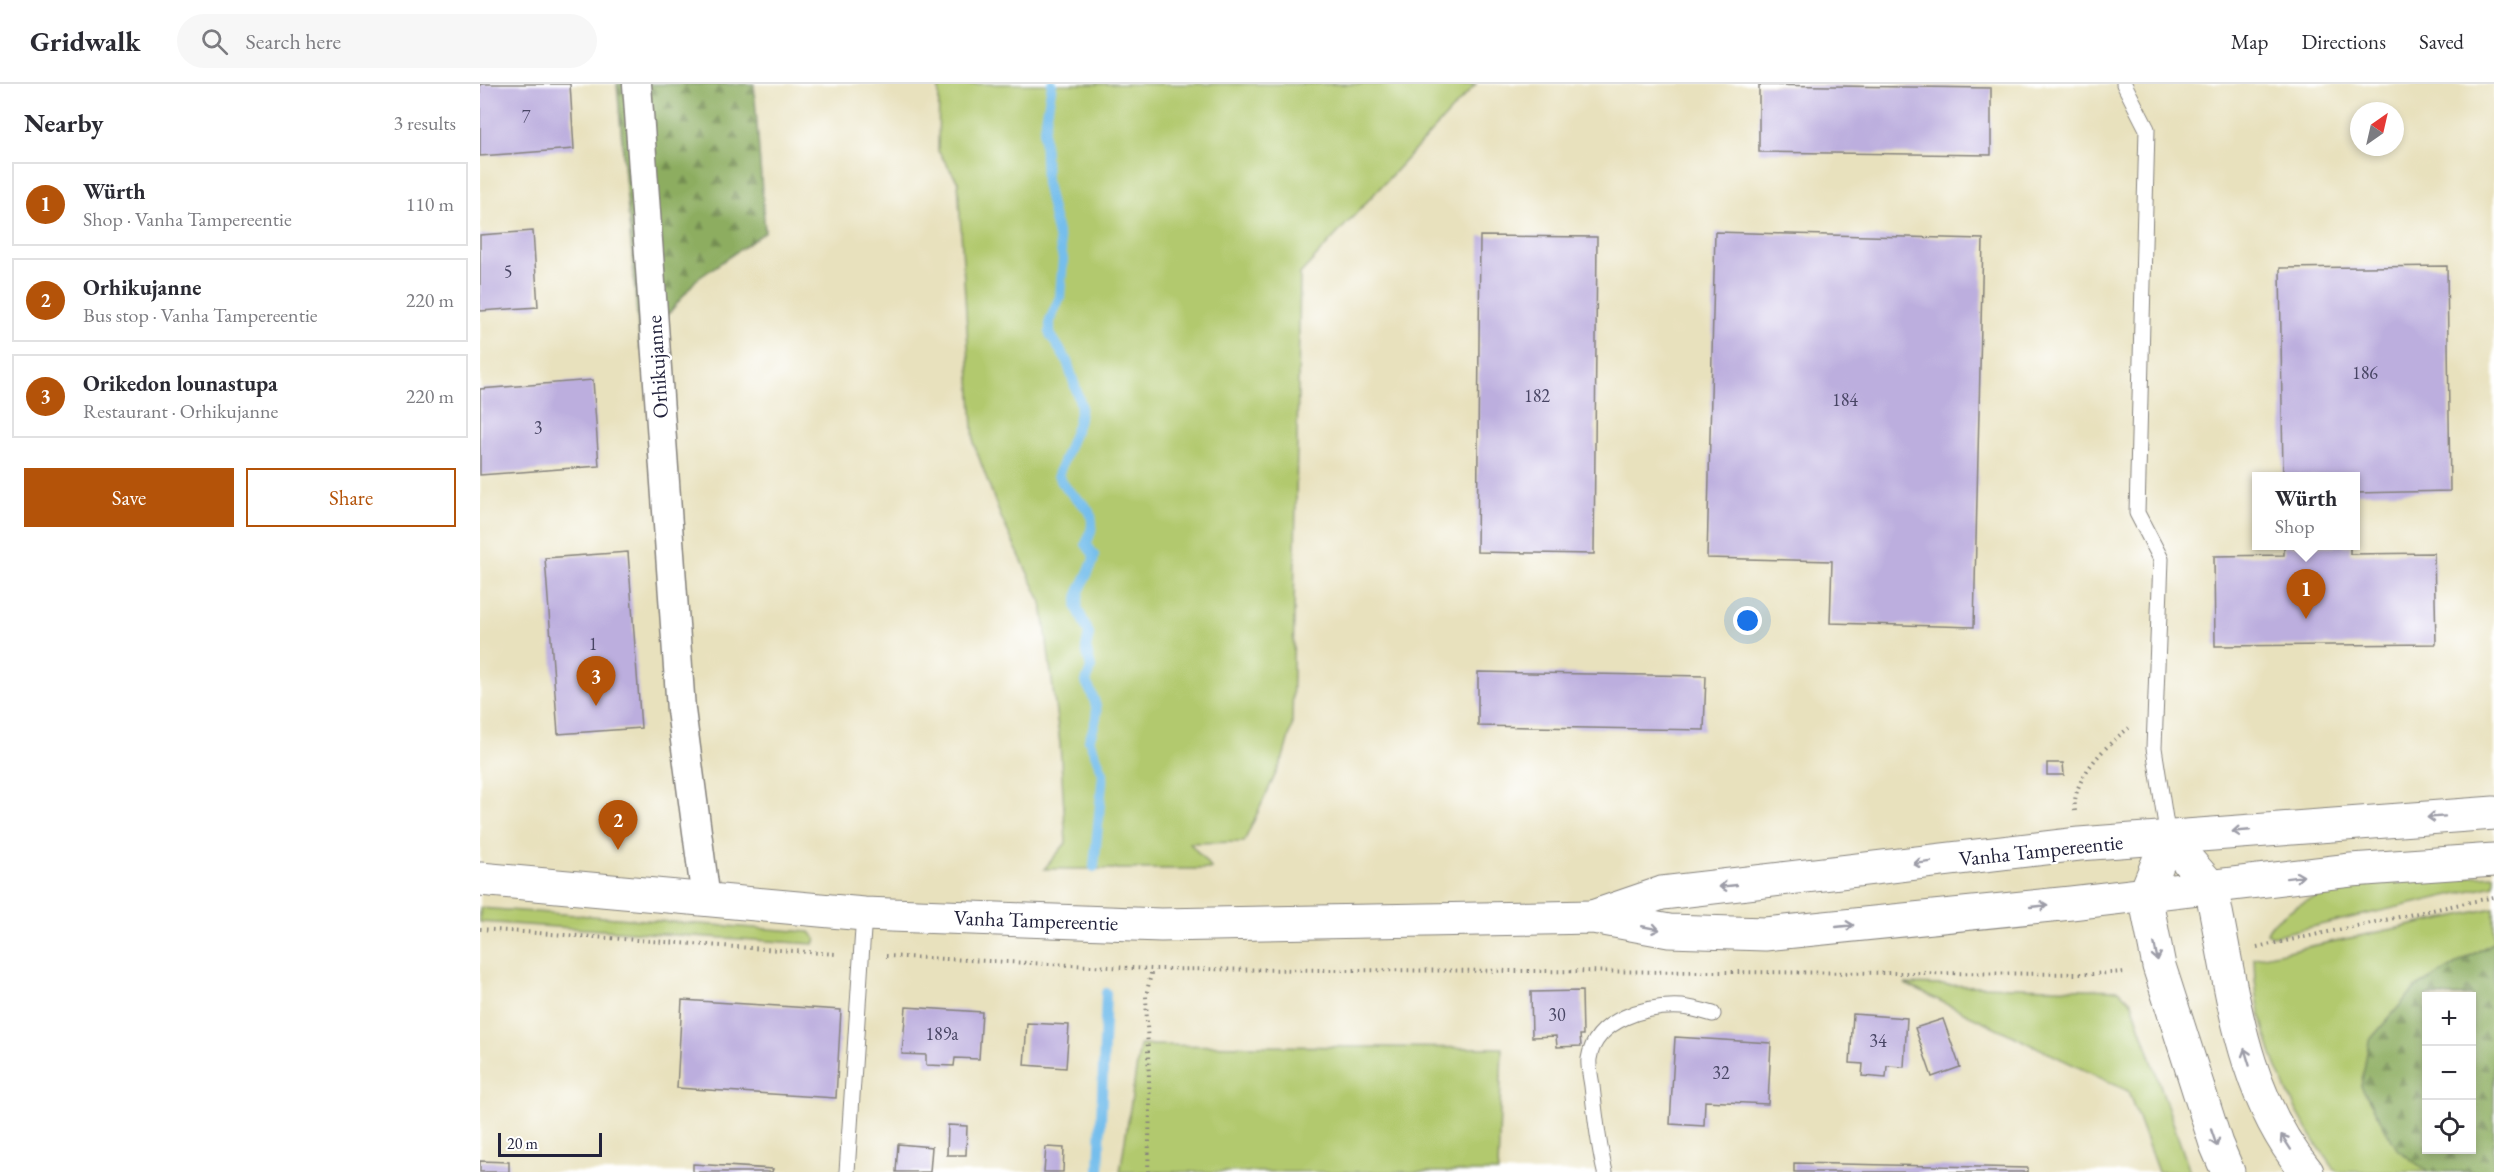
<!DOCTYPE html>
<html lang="en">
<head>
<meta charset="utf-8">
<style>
  body { margin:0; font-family:"EB Garamond",serif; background:#f7f7f7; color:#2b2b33 }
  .controls { position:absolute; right:18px; bottom:18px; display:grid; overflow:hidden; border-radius:0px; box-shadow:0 3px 9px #0003 }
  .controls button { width:54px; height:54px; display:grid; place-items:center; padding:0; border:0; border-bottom:2px solid #e1e1e2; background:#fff; color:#2b2b33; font:30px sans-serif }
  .compass { position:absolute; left:1870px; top:18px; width:54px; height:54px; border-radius:50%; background:#fff; box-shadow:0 3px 9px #0003; rotate:34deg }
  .scale { position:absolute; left:18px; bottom:15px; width:104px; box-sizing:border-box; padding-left:6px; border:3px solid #22223b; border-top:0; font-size:16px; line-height:21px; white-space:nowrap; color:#22223b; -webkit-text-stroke:4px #fff; paint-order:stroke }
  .you { position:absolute; left:1268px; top:537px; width:21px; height:21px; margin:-15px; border:4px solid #fff; border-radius:50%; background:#1a73e8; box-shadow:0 0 0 9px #1a73e833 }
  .badge { display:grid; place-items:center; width:39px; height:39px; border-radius:50%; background:#b45309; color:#fff; font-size:20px; font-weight:700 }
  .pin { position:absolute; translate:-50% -50px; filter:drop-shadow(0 2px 3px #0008) }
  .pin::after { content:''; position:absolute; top:32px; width:21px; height:18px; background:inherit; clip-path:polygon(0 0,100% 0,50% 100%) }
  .popup { position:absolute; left:1772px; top:388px; width:108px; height:78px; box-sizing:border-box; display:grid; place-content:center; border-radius:0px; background:#fff; filter:drop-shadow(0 2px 4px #0005); font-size:20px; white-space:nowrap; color:#7c7c81 }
  .popup b { font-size:22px; color:#2b2b33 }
  .popup::after { content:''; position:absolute; left:50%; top:100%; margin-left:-12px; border:12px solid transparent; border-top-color:#fff }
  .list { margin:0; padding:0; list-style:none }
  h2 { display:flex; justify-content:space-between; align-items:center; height:78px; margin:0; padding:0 24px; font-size:26px }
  h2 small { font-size:20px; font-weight:400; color:#7c7c81 }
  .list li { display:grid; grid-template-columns:39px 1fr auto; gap:18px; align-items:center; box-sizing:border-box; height:84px; margin:0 12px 12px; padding:0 12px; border:2px solid #e1e1e2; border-radius:0px }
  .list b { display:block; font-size:22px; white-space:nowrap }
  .list p { margin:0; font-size:20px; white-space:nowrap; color:#7c7c81 }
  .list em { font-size:20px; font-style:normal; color:#7c7c81 }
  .actions { display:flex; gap:12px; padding:18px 24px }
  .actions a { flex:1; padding:14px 0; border:2px solid #b45309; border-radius:0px; text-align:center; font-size:21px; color:#b45309 }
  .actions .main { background:#b45309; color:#fff }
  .icon { flex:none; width:33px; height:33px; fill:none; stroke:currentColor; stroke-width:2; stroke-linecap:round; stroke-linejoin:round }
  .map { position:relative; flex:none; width:2014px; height:1088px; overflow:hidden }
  header { display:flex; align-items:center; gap:36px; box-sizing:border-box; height:84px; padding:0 30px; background:#fff; border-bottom:2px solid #e1e1e2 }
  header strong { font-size:28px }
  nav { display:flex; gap:33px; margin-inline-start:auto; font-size:21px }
  .search { width:420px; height:54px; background:#f7f7f7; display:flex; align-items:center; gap:15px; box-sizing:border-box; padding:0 21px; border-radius:33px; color:#7c7c81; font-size:22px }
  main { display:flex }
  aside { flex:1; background:#fff }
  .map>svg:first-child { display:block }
</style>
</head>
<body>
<header>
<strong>Gridwalk</strong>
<div class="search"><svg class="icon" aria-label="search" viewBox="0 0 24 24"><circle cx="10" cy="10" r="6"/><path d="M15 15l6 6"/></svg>Search here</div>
<nav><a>Map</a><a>Directions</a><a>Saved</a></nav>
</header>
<main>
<aside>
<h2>Nearby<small>3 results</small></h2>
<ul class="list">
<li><span class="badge">1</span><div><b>Würth</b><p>Shop · Vanha Tampereentie</p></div><em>110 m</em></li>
<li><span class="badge">2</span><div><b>Orhikujanne</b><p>Bus stop · Vanha Tampereentie</p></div><em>220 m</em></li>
<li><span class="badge">3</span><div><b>Orikedon lounastupa</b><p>Restaurant · Orhikujanne</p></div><em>220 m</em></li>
</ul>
<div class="actions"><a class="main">Save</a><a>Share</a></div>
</aside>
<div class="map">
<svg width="2014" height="1088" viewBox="0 0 2014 1088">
  <defs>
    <pattern id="forest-firs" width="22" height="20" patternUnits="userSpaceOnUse" patternTransform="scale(1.5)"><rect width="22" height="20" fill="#8dad61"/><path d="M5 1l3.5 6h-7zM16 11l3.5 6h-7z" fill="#738c51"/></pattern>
  </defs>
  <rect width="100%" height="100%" fill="#fff"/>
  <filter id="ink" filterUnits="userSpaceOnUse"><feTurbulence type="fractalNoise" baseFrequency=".0167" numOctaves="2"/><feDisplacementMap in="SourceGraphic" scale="12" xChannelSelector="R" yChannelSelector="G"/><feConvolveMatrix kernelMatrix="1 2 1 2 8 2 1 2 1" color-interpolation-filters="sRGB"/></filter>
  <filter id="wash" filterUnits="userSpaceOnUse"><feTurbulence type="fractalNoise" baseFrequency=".008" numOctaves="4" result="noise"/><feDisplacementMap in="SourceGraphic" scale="24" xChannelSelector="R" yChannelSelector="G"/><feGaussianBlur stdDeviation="1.35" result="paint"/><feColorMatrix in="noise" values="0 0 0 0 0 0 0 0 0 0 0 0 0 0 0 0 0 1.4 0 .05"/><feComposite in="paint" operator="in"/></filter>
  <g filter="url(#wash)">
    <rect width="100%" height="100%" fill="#e8e1bd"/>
    <g fill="#b2c96e" stroke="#6a7654" stroke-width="1.5">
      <path d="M459 0H996L820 190 812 642 803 674 764 758 710 759 732 785H564L586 759 580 660 562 519 520 431 494 360 478 98 458 67Z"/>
      <path d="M2014 791V801L1792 852 1787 849C1789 841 1799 834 1806 829 1858 791 1951 796 2014 791Z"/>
      <path d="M0 824 330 848 336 855 334 860 0 838Z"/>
      <path d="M2014 824V858L1935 904 1889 957 1917 1064 1948 1088H1857C1811 1030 1774 948 1774 874Z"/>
      <path d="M1425 900 1639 906 1652 919 1710 1088H1678L1648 1007Z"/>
      <path d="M660 961 1022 964 1018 1088H640Z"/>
    </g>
    <g fill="url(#forest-firs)" stroke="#58684e" stroke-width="1.5" fill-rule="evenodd">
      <path d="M137 0H274L285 148 216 196 160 265Z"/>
      <path d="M2014 858V1088H1948L1917 1065 1881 1002 1889 957 1935 904ZM1946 912H1992V1066H1946Z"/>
    </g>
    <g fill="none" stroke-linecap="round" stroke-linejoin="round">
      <g stroke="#74beec" stroke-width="10">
        <path d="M572 0 564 48 566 99 583 175 580 213 570 236V250L587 277 601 321 598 339 578 391C591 421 626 419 606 460L614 471 613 478 599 508 597 523 609 550 606 564 611 584 606 598C619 623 620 629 609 656L623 689 614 783"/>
        <path d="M619 1088 626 909"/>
      </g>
    </g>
    <g id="blocks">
      <g fill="#bcaede">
        <path d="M0 0H90L94 65 0 72Z"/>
        <path d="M1279 1 1511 4V71L1279 68Z"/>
        <path d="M53 147 58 223 0 227V151Z"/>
        <path d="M1235 148 1503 155 1494 543 1350 539 1352 477 1227 474Z"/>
        <path d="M1000 152 1117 153 1114 470 997 468Z"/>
        <path d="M1967 182 1970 407 1876 409V392H1803L1800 184Z"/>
        <path d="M113 296 119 382 0 391V305Z"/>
        <path d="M1804 462H1870V470L1954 469 1956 560 1735 562 1734 472 1804 471Z"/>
        <path d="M148 468 161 644 78 650 65 474Z"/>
        <path d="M998 588 1226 592 1224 646 998 642Z"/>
        <path d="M1567 679H1583L1584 691H1567Z"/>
        <path d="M1102 907 1103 951H1100L1101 962 1077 963 1076 952 1052 953 1051 908Z"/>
        <path d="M202 916 361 926 356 1014 197 1004Z"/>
        <path d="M426 923 502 928 499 975 475 974 474 982 446 981V971L422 970Z"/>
        <path d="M1373 930 1427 934 1424 983 1407 982 1406 994 1382 992 1383 980 1370 979Z"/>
        <path d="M1463 935 1480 983 1452 993 1435 944Z"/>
        <path d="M547 939 589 941 586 984 544 981Z"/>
        <path d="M1195 953 1291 959 1288 1020 1225 1017 1224 1042 1190 1040Z"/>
        <path d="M468 1041 487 1042 486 1071H467Z"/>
        <path d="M418 1060 452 1063 450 1088H416Z"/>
        <path d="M566 1063 584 1064 583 1088H564Z"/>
        <path d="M0 1077 29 1078V1088H0Z"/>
        <path d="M1314 1079 1548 1084V1088H1314Z"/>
        <path d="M213 1080 293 1085 292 1088H213Z"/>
      </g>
    </g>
  </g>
  <g filter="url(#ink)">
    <use href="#blocks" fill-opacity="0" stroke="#85827c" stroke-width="1.5"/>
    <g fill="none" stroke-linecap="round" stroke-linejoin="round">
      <g stroke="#85827c" stroke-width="17">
        <g id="lane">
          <path d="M1644 0 1667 45 1657 429 1681 475 1674 664 1688 754"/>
          <path d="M367 1088 384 830"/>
          <path d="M1125 1088C1118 1059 1115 1031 1112 1002 1111 994 1108 983 1109 975 1115 935 1168 921 1202 923 1212 924 1223 927 1233 930"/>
        </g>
      </g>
      <g stroke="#85827c" stroke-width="31">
        <path id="street" d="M157 0 201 626 226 816"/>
      </g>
      <g stroke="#85827c" stroke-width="35">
        <g id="secondary">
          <path d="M0 795 384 830 681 841 1113 833 1189 847 1285 850 1591 819 1871 786 2014 776"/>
          <path d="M1665 811 1688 754 1731 803"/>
          <path d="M1115 832 1182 809 1599 760 2014 729"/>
        </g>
      </g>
      <g stroke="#85827c" stroke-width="35">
        <g id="highway">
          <path d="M1731 803C1752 901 1760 1008 1827 1088"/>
          <path d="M1665 811 1679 882 1736 1060 1748 1088"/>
        </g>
      </g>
      <g stroke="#85827c" stroke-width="4" stroke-dasharray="1.5 4.5" stroke-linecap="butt">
        <path d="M1595 727C1591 695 1626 661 1649 644"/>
        <path d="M0 845 356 870"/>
        <path d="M1777 863 2014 813"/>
        <path d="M406 872 672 885 1612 890 1646 888"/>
        <path d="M668 1088 670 1024 666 912 672 885"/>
      </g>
      <use href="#lane" stroke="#fff" stroke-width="15"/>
      <use href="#street" stroke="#fff" stroke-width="28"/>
      <use href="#secondary" stroke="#fff" stroke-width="33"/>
      <use href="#highway" stroke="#fff" stroke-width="33"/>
    </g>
    <defs><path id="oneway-shaft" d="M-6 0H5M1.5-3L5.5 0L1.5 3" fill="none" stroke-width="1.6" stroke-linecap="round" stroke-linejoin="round" transform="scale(1.5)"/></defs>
    <g stroke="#9c9ca7">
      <use href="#oneway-shaft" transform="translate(1956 733) rotate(176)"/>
      <use href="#oneway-shaft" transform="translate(1761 747) rotate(175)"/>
      <use href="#oneway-shaft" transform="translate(1442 779) rotate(173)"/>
      <use href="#oneway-shaft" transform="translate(1815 793) rotate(-7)"/>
      <use href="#oneway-shaft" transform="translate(1248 802) rotate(174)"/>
      <use href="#oneway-shaft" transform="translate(1559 822) rotate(-6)"/>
      <use href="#oneway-shaft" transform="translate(1365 842) rotate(-6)"/>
      <use href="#oneway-shaft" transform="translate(1171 844) rotate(11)"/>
      <use href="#oneway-shaft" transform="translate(1676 868) rotate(79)"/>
      <use href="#oneway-shaft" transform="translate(1767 973) rotate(-107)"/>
      <use href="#oneway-shaft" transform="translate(1734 1054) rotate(71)"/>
      <use href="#oneway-shaft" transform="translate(1806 1058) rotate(-123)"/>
    </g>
  </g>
  <g text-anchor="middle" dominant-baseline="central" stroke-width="4.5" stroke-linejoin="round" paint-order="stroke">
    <g font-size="18" fill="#484564">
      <text x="46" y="32">7</text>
      <text x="28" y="187">5</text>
      <text x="1885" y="288">186</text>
      <text x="1057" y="311">182</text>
      <text x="1365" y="315">184</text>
      <text x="58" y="343">3</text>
      <text x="113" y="559">1</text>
      <text x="1077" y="930">30</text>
      <text x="462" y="949">189a</text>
      <text x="1398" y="956">34</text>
      <text x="1241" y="988">32</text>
    </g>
    <g font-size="21" fill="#22223b" stroke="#fff">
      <text transform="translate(177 283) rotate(-94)">Orhikujanne</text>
      <text transform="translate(1561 766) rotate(-6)">Vanha Tampereentie</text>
      <text transform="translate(556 836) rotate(2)">Vanha Tampereentie</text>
    </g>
  </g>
</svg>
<div class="controls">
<button>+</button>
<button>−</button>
<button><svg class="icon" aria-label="locate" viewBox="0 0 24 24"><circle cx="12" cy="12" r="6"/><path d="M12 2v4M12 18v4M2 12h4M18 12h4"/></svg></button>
</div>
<svg class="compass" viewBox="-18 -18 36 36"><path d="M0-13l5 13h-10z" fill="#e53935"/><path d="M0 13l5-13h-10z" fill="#7c7c81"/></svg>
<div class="scale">20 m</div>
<div class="you"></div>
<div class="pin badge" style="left:1826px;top:535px">1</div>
<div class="popup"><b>Würth</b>Shop</div>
<div class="pin badge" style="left:138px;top:766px">2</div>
<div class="pin badge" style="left:116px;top:622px">3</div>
</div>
</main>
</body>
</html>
